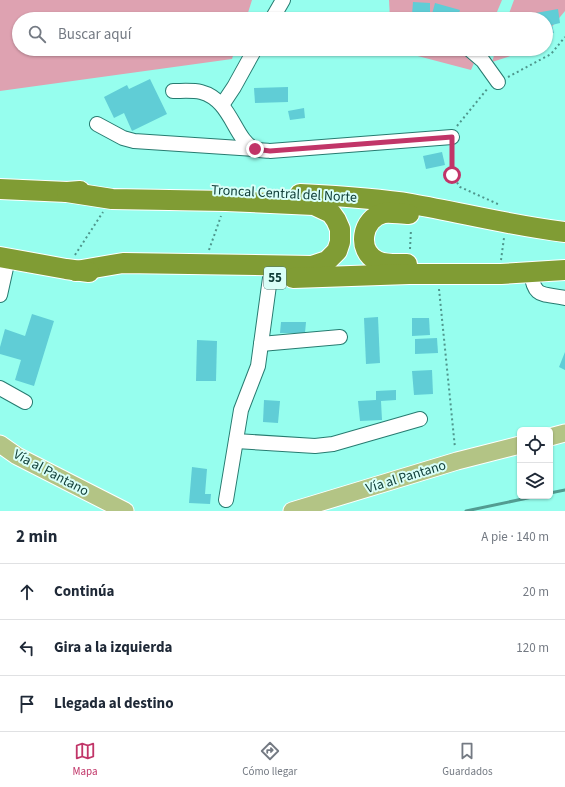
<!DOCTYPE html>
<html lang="es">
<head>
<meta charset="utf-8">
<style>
  body { margin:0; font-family:"Source Sans 3",sans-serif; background:#f6f6f7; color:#1f2937 }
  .controls { position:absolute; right:12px; bottom:12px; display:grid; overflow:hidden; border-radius:6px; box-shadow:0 1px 3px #0004 }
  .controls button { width:36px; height:36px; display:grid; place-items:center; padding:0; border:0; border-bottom:1px solid #e0e1e3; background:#fff; color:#1f2937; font:20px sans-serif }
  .stop { position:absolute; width:12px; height:12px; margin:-9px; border:3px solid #c13568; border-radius:50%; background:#fff }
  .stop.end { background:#c13568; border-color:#fff; box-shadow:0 1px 4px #0008 }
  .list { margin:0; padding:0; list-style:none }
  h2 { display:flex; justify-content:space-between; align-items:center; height:52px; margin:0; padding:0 16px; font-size:17px }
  h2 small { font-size:13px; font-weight:400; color:#747a83 }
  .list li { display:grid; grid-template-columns:26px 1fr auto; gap:12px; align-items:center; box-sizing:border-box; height:56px; padding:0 16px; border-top:1px solid #e0e1e3 }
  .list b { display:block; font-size:15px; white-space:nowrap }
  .list em { font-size:13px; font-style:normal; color:#747a83 }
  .icon { flex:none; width:22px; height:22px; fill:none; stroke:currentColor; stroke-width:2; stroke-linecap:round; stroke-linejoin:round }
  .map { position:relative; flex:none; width:565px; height:511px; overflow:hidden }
  .search { position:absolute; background:#fff; box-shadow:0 1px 3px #0004; left:12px; right:12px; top:12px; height:44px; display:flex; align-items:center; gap:10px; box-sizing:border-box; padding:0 14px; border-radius:22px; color:#747a83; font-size:15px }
  .sheet { height:220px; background:#fff }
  nav { display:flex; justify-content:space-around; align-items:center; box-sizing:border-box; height:56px; border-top:1px solid #e0e1e3; background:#fff; font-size:11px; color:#747a83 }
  nav a { display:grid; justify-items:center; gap:2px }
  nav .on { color:#c13568 }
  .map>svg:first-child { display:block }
</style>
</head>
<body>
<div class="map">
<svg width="565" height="511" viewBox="0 0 565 511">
  <rect width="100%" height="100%" fill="#96feee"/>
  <g fill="#dea2b1">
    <path d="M0 0H252L246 19H19V49H235L232 59 0 91Z"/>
    <path d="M389 0H502L494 19H390Z"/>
    <path d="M514 0H565V11L546 34V19H507Z"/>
    <path d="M391 49H480L471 70Z"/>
    <path d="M496 49H532L492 62Z"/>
  </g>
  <g fill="#60cdd6">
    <path d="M413 2 430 3V16L412 15Z"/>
    <path d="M435 3 460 10 457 19H446L432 14Z"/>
    <path d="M558 9 560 23 552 25 554 33 546 34V19H531L530 14Z"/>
    <path d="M150 79 167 114 132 131 124 113 114 118 104 97 127 85 129 89Z"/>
    <path d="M288 87V102L255 103 254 88Z"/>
    <path d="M304 108 305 118 290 120 288 111Z"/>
    <path d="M442 152 445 165 426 169 423 156Z"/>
    <path d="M32 314 54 321 34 386 15 380 21 360 0 354V347L5 329 25 336Z"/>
    <path d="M378 317 380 363 366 364 364 318Z"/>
    <path d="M412 318H429L430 335 412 336Z"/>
    <path d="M281 322H306L305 333H280Z"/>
    <path d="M437 338 438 353 415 354V339Z"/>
    <path d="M197 340 217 341 216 381H196Z"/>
    <path d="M565 352V370L559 367Z"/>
    <path d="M432 370 433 394 414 395 412 371Z"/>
    <path d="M396 390V400L381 401 382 420 360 421 358 401 376 400V391Z"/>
    <path d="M264 400 280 401 278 423 263 422Z"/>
    <path d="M192 467 207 469 205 494H211L210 504 189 503Z"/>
  </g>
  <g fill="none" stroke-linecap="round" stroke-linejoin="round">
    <g stroke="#277b70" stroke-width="16">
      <g id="minor">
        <path d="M272 19 283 0"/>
        <path d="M469 49 483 61 498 82"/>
        <path d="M173 91C182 91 193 90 201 92 232 100 234 140 255 149 259 151 265 150 270 151L452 137"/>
        <path d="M222 105 234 87 255 49"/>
        <path d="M97 124 123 138 134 141 255 149"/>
        <path d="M531 272C534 299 543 293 565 298"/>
        <path d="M0 295 8 259"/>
        <path d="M261 344 340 337"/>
        <path d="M0 388 25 402"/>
        <path d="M236 441 315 446 333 444 420 419"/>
        <path d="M226 500 241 410 258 366 270 278"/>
      </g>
    </g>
    <g stroke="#fff" stroke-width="19">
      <g id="major">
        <path d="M550 437 565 433"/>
        <path d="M0 444 17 456 125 511"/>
        <path d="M292 511 457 461 520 445"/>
      </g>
    </g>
    <g stroke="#fff" stroke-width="22">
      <g id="highway">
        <path d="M0 189 67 192 80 191"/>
        <path d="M67 192 112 199 226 201 314 205 331 213 336 220 340 229V242L337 251 327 261 312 266 123 263 76 271"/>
        <path d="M300 194C338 196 375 198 412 204 463 213 513 226 565 232"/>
        <path d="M0 257 66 269 89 272"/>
        <path d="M407 264C398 264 385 265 377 261 356 250 362 218 384 213 391 212 401 214 409 214"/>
        <path d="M293 278 409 274H501L565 270"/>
      </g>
    </g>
    <g stroke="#4e968c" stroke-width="2" stroke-dasharray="2 3" stroke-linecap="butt">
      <path d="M508 77 551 54 565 37"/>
      <path d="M457 126 488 88"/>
      <path d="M452 149V175L460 187 500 205"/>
      <path d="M410 249 411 229"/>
      <path d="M209 250 221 216"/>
      <path d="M75 255 103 212"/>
      <path d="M501 260 504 238"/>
      <path d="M439 289 455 448"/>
    </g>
    <use href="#minor" stroke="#fff" stroke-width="14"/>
    <use href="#major" stroke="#b3c485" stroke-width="17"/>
    <use href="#highway" stroke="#809c34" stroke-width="20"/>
    <g stroke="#529c91" stroke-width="3">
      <path d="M550 493 565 490"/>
      <path d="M466 511 537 496"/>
    </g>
  </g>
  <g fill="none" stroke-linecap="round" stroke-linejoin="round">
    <path stroke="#c13568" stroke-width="5" d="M255 149 270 151 452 137V175"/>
  </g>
  <g text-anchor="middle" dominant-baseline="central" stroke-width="4" stroke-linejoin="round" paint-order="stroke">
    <rect fill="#d9fff8" stroke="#4e7973" stroke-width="1" x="264" y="267" width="22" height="22" rx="3"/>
    <g font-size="13" font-weight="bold" fill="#12403a">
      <text x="275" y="278">55</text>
    </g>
    <g font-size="14" fill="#12403a" stroke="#d9fff8">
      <text transform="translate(284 194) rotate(3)">Troncal Central del Norte</text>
      <text transform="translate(51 473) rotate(28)">Vía al Pantano</text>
      <text transform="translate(406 477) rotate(-17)">Vía al Pantano</text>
    </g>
  </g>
</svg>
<div class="controls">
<button><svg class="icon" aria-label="locate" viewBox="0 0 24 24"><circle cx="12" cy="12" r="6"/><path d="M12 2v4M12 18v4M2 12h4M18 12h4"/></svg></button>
<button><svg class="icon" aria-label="layers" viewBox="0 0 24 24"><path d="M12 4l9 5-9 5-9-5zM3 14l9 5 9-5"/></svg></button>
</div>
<div class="stop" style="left:452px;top:175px"></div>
<div class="stop end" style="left:255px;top:149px"></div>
<div class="search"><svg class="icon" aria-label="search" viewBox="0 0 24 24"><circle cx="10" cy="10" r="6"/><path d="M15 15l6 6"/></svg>Buscar aquí</div>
</div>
<section class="sheet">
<h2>2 min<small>A pie · 140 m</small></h2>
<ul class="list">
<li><svg class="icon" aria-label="ahead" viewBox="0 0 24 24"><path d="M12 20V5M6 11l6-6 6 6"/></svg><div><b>Continúa</b></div><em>20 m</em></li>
<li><svg class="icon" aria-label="left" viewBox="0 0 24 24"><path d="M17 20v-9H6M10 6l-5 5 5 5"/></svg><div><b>Gira a la izquierda</b></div><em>120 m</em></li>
<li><svg class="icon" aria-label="arrive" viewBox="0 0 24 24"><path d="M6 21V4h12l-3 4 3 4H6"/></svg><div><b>Llegada al destino</b></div></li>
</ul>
</section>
<nav>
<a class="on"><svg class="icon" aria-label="map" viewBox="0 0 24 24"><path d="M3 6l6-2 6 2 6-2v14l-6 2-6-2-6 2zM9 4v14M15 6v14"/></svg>Mapa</a>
<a><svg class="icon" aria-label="directions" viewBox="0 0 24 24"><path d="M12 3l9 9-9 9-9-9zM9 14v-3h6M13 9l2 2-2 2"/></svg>Cómo llegar</a>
<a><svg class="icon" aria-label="saved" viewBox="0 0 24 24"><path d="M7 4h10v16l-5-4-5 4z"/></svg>Guardados</a>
</nav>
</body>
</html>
